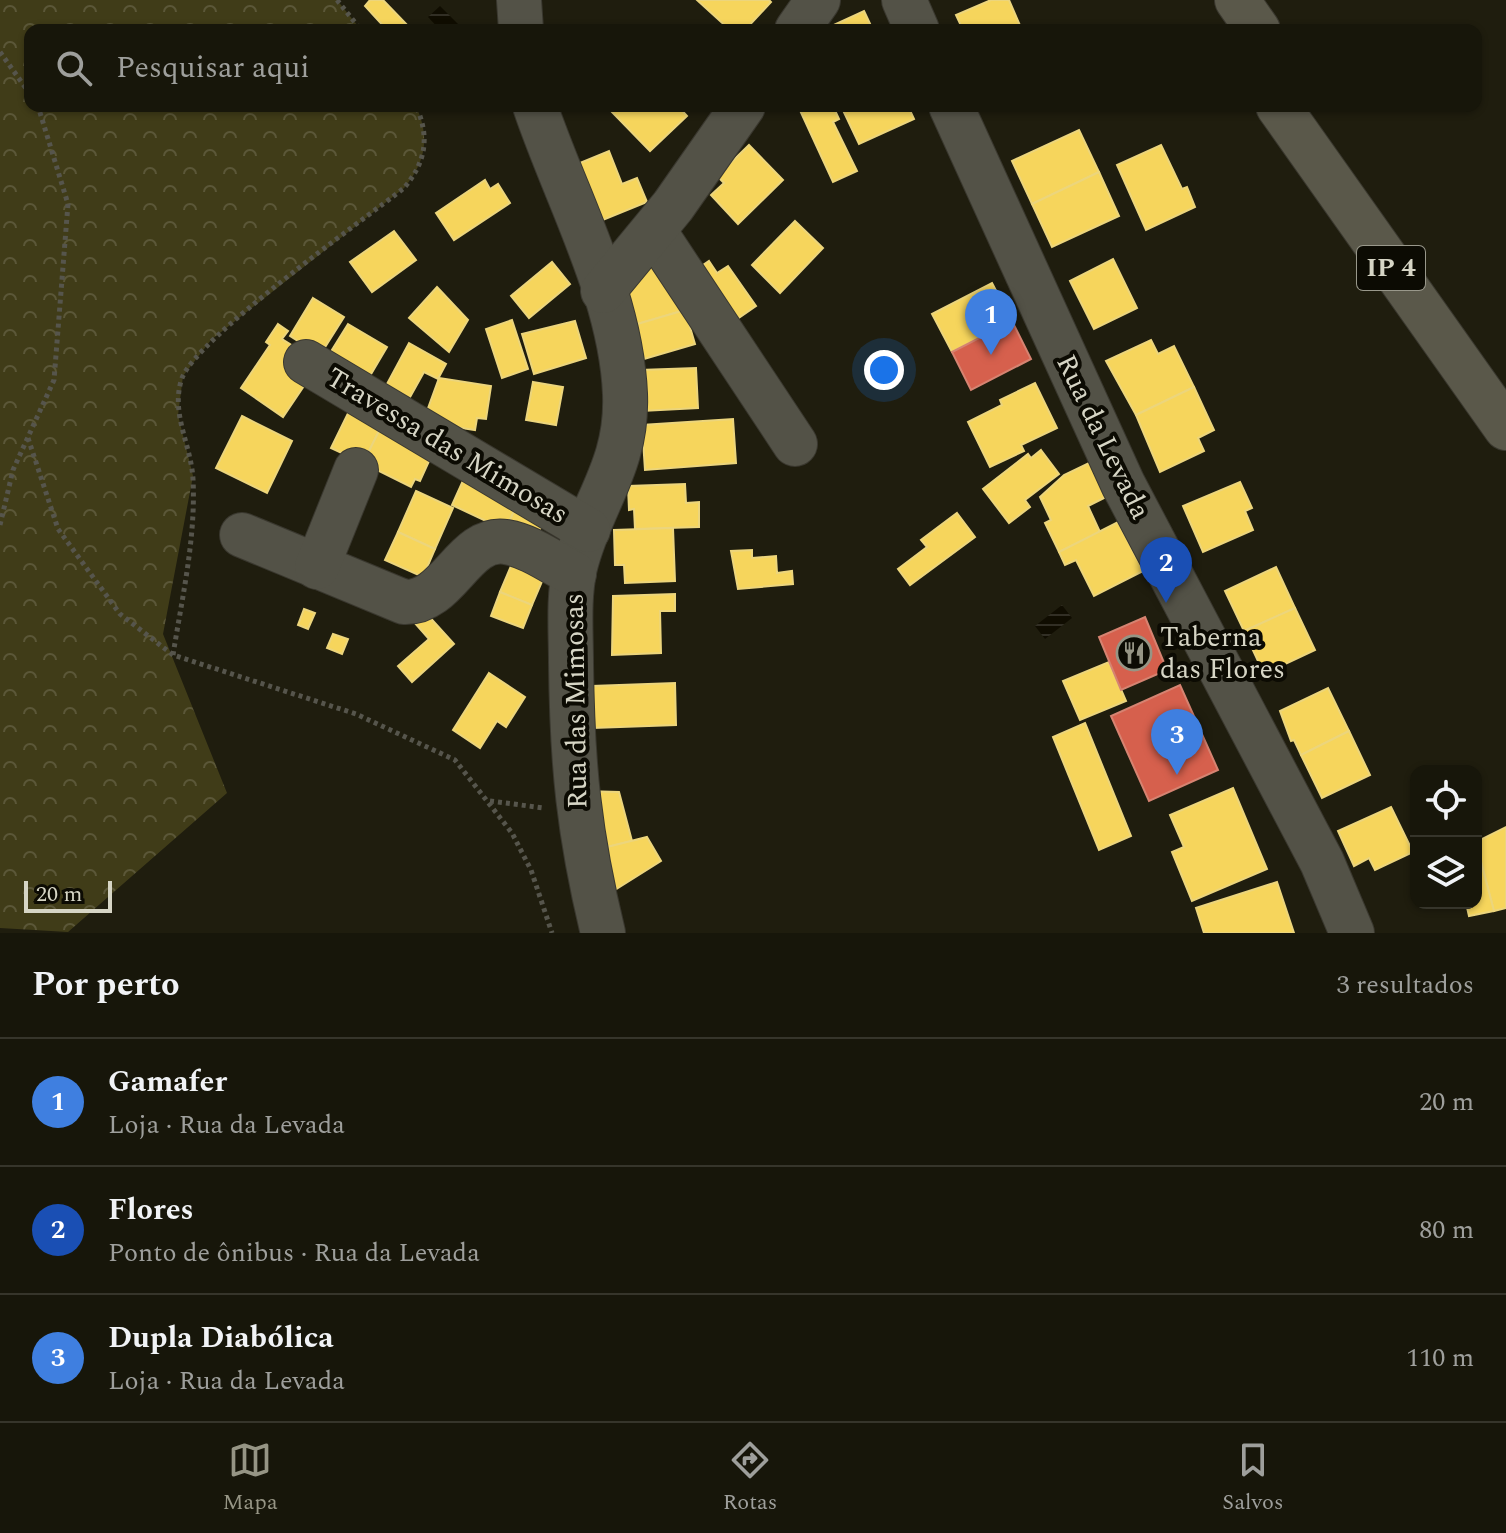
<!DOCTYPE html>
<html lang="pt">
<head>
<meta charset="utf-8">
<style>
  body { margin:0; font-family:Spectral,serif; background:#242318; color:#f1f3f6 }
  .controls { position:absolute; right:24px; bottom:24px; display:grid; overflow:hidden; border-radius:16px; box-shadow:0 2px 6px #0004 }
  .controls button { width:72px; height:72px; display:grid; place-items:center; padding:0; border:0; border-bottom:2px solid #36352b; background:#17160a; color:#f1f3f6; font:40px sans-serif }
  .scale { position:absolute; left:24px; bottom:20px; width:88px; box-sizing:border-box; padding-left:8px; border:4px solid #d6d5c5; border-top:0; font-size:22px; line-height:28px; white-space:nowrap; color:#d6d5c5; -webkit-text-stroke:6px #0c0b03; paint-order:stroke }
  .you { position:absolute; left:884px; top:370px; width:28px; height:28px; margin:-20px; border:6px solid #fff; border-radius:50%; background:#1a73e8; box-shadow:0 0 0 12px #1a73e833 }
  .badge { display:grid; place-items:center; width:52px; height:52px; border-radius:50%; background:#969585; color:#fff; font-size:26px; font-weight:700 }
  .pin { position:absolute; translate:-50% -66px; filter:drop-shadow(0 2px 4px #0008) }
  .pin::after { content:''; position:absolute; top:42px; width:28px; height:24px; background:inherit; clip-path:polygon(0 0,100% 0,50% 100%) }
  .list { margin:0; padding:0; list-style:none }
  h2 { display:flex; justify-content:space-between; align-items:center; height:104px; margin:0; padding:0 32px; font-size:34px }
  h2 small { font-size:26px; font-weight:400; color:#9e9f9c }
  .list li { display:grid; grid-template-columns:52px 1fr auto; gap:24px; align-items:center; box-sizing:border-box; height:128px; padding:0 32px; border-top:2px solid #36352b }
  .list b { display:block; font-size:30px; white-space:nowrap }
  .list p { margin:0; font-size:26px; white-space:nowrap; color:#9e9f9c }
  .list em { font-size:26px; font-style:normal; color:#9e9f9c }
  .icon { flex:none; width:44px; height:44px; fill:none; stroke:currentColor; stroke-width:2; stroke-linecap:round; stroke-linejoin:round }
  .map { position:relative; flex:none; width:1506px; height:933px; overflow:hidden }
  .search { position:absolute; background:#17160a; box-shadow:0 2px 6px #0004; left:24px; right:24px; top:24px; height:88px; display:flex; align-items:center; gap:20px; box-sizing:border-box; padding:0 28px; border-radius:16px; color:#9e9f9c; font-size:30px }
  .sheet { height:488px; background:#17160a }
  nav { display:flex; justify-content:space-around; align-items:center; box-sizing:border-box; height:112px; border-top:2px solid #36352b; background:#17160a; font-size:22px; color:#9e9f9c }
  nav a { display:grid; justify-items:center; gap:4px }
  nav .on { color:#969585 }
  .map>svg:first-child { display:block }
</style>
</head>
<body>
<div class="map">
<svg width="1506" height="933" viewBox="0 0 1506 933">
  <defs>
    <pattern id="forest-crowns" width="20" height="18" patternUnits="userSpaceOnUse" patternTransform="scale(2)"><rect width="20" height="18" fill="#403c18"/><path d="M2 6a3 3 0 1 1 6 0M12 15a3 3 0 1 1 6 0" fill="none" stroke="#5b5738"/></pattern>
    <pattern id="water-rules" width="6" height="5" patternUnits="userSpaceOnUse" patternTransform="scale(2)"><rect width="6" height="5" fill="#100d01"/><path d="M0 2.5h6" fill="none" stroke="#322f25"/></pattern>
  </defs>
  <rect width="100%" height="100%" fill="#1f1d0e"/>
  <path fill="url(#forest-crowns)" d="M0 0H337L361 30H30V106H416C430 137 426 162 404 188L211 340 183 376 178 415 193 476 163 634 227 793 68 932 0 928Z"/>
  <g fill="url(#water-rules)">
    <path d="M440 6 464 30H440L428 17Z"/>
    <path d="M1062 605 1072 618 1045 639 1035 626Z"/>
  </g>
  <g fill="#f6d55c" stroke="#ecd57c" stroke-width="2">
    <path d="M370 0H383L412 30H387L365 6Z"/>
    <path d="M697 0H769L771 2 745 30H730Z"/>
    <path d="M991 0H1009L1022 30H963L956 15Z"/>
    <path d="M864 11 873 30H823Z"/>
    <path d="M616 106H678L687 116 650 151 611 111Z"/>
    <path d="M798 106H833L839 119 833 122 857 171 833 182Z"/>
    <path d="M841 106H908L914 119 859 144Z"/>
    <path d="M1079 130 1099 172 1032 204 1012 161Z"/>
    <path d="M749 145 783 180 738 224 711 195 724 183 717 176Z"/>
    <path d="M1161 145 1182 189 1187 187 1195 207 1146 230 1117 165Z"/>
    <path d="M609 151 622 184 637 178 647 202 593 224 570 167Z"/>
    <path d="M1099 172 1119 216 1052 247 1032 204Z"/>
    <path d="M485 180 490 189 498 184 510 203 454 240 436 213Z"/>
    <path d="M795 221 823 248 780 293 752 265Z"/>
    <path d="M394 231 416 260 372 292 350 262Z"/>
    <path d="M1113 259 1137 308 1094 329 1070 281Z"/>
    <path d="M709 261 717 273 728 266 756 306 727 326 690 274Z"/>
    <path d="M552 262 570 284 529 318 511 296Z"/>
    <path d="M660 264 685 310 634 325 625 293 637 271Z"/>
    <path d="M992 283 1012 321 952 352 932 314Z"/>
    <path d="M437 287 468 320 449 352 409 318Z"/>
    <path d="M313 298 344 317 320 355 290 336Z"/>
    <path d="M685 310 695 344 644 359 634 325Z"/>
    <path d="M512 320 528 369 502 378 486 329Z"/>
    <path d="M575 321 586 358 534 374 522 334Z"/>
    <path d="M278 324 288 331 282 339 293 346 312 374 283 417 241 388 270 345 266 342Z"/>
    <path d="M348 324 387 347 367 381 327 358Z"/>
    <path d="M1151 340 1158 354 1174 346 1194 387 1136 415 1106 361Z"/>
    <path d="M409 343 446 364 438 379 424 372 404 408 381 395Z"/>
    <path d="M696 368 698 408 642 411 640 370Z"/>
    <path d="M439 378 491 386 486 419 477 418 475 430 423 422Z"/>
    <path d="M533 382 563 387 556 425 526 420Z"/>
    <path d="M1035 383 1057 428 1021 445 1024 451 990 467 968 422 1002 405 1000 400Z"/>
    <path d="M1194 387 1214 430 1198 438 1204 451 1160 472 1136 415Z"/>
    <path d="M353 403 385 419 363 463 331 448Z"/>
    <path d="M242 416 292 441 267 493 216 468Z"/>
    <path d="M385 419 435 448 420 481 415 479 411 487 363 463Z"/>
    <path d="M733 419 736 463 645 470 642 425Z"/>
    <path d="M1041 450 1059 474 1025 500 1030 507 1009 523 983 489 1028 454 1031 458Z"/>
    <path d="M1091 462 1108 496 1088 506 1100 532 1059 552 1045 523 1051 520 1040 497 1064 475Z"/>
    <path d="M466 474 517 505 505 530 452 505Z"/>
    <path d="M1240 482 1252 508 1245 511 1253 530 1203 552 1183 506Z"/>
    <path d="M685 484 686 503 699 502V527L635 529 634 509 629 510 628 486Z"/>
    <path d="M416 491 453 508 435 549 398 532Z"/>
    <path d="M517 505 545 518 534 543 505 530Z"/>
    <path d="M957 513 975 537 910 585 898 569 927 547 921 540Z"/>
    <path d="M1118 522 1143 571 1094 596 1076 560 1065 565 1059 552Z"/>
    <path d="M673 528 675 581 625 583 624 565H615L614 530Z"/>
    <path d="M398 532 435 549 423 577 385 560Z"/>
    <path d="M752 550V558L776 556 777 573 792 571 793 584 738 589 731 551Z"/>
    <path d="M514 559 546 572 532 605 500 592Z"/>
    <path d="M1276 567 1295 608 1244 631 1225 591Z"/>
    <path d="M500 592 532 605 523 628 491 616Z"/>
    <path d="M675 594V611H660L661 653 612 655 613 596Z"/>
    <path d="M1295 608 1315 650 1264 674 1244 631Z"/>
    <path d="M304 609 315 613 308 629 298 625Z"/>
    <path d="M425 612 454 644 412 682 398 666 429 639 414 622Z"/>
    <path d="M333 634 348 639 342 654 327 648Z"/>
    <path d="M1109 662 1126 701 1080 720 1063 681Z"/>
    <path d="M489 673 525 697 506 727 497 721 480 748 453 730Z"/>
    <path d="M675 683 676 725 593 728 592 686Z"/>
    <path d="M1328 688 1349 731 1301 755 1294 740 1291 741 1280 711Z"/>
    <path d="M1085 723 1131 836 1099 850 1053 737Z"/>
    <path d="M1349 731 1370 775 1322 798 1301 755Z"/>
    <path d="M1233 788 1267 869 1192 901 1172 852 1184 847 1170 815Z"/>
    <path d="M583 791 619 792 632 841 595 850Z"/>
    <path d="M1391 807 1413 852 1375 870 1369 858 1354 866 1338 831Z"/>
    <path d="M1506 827V908L1494 911 1476 842Z"/>
    <path d="M647 837 661 861 610 893 595 850Z"/>
    <path d="M1476 844 1494 911 1469 916 1466 903H1476Z"/>
    <path d="M1277 882 1294 933H1204L1196 908Z"/>
  </g>
  <g fill="#d6604d" stroke="#d68371" stroke-width="2">
    <path d="M1012 321 1031 359 971 390 952 352Z"/>
    <path d="M1145 617 1167 670 1121 690 1099 637Z"/>
    <path d="M1180 685 1218 770 1149 801 1111 716Z"/>
  </g>
  <g fill="none" stroke-linecap="round" stroke-linejoin="round">
    <g stroke="#3a382f" stroke-width="46">
      <g id="minor">
        <path d="M519 0 521 30"/>
        <path d="M904 0 917 30"/>
        <path d="M797 30 818 0"/>
        <path d="M535 106C566 198 621 295 625 394 628 467 591 502 575 567 568 598 571 632 571 663 572 764 579 835 603 933"/>
        <path d="M951 106 1123 484 1322 862 1352 933"/>
        <path d="M654 231 795 444"/>
        <path d="M603 291 673 206 743 106"/>
        <path d="M306 362 588 530"/>
        <path d="M242 535 404 602C449 604 463 535 506 542 530 546 553 563 574 574"/>
        <path d="M317 567 356 470"/>
      </g>
    </g>
    <g stroke="#3a382f" stroke-width="46">
      <g id="highway">
        <path d="M1237 0 1258 30"/>
        <path d="M1278 106 1506 428"/>
      </g>
    </g>
    <g stroke="#56554c" stroke-width="5" stroke-dasharray="4 4" stroke-linecap="butt">
      <path d="M337 0 361 30"/>
      <path d="M0 52 30 94"/>
      <path d="M28 438 58 529 120 614 173 655 356 714 455 760 512 833 531 870 552 933"/>
      <path d="M0 525 13 470 54 380 68 204 38 106"/>
      <path d="M173 655C182 598 196 538 193 479 191 444 170 413 182 378 197 338 362 221 404 188 426 162 430 137 416 106"/>
      <path d="M490 801 544 808"/>
    </g>
    <use href="#minor" stroke="#535247" stroke-width="44"/>
    <use href="#highway" stroke="#5a584a" stroke-width="44"/>
  </g>
  <defs>
    <g id="restaurant-ring" transform="scale(1.8)"><circle r="9.5" fill="#0c0b03" stroke="#969585" stroke-width="1.5"/><path d="M-5-6h1v4h1v-4h1v4h1v-4h1v5L-1.5 .5V6h-2V.5L-5-1ZM5-6V6H3V1.5H1.5Q1.5-4 5-6Z" fill="#969585"/></g>
  </defs>
  <g fill-rule="evenodd">
    <use href="#restaurant-ring" x="1134" y="653"/>
  </g>
  <g text-anchor="middle" dominant-baseline="central" stroke-width="8" stroke-linejoin="round" paint-order="stroke">
    <rect fill="#0c0b03" stroke="#99988b" stroke-width="2" x="1357" y="246" width="68" height="44" rx="6"/>
    <g font-size="26" font-weight="bold" fill="#d6d5c5">
      <text x="1391" y="268">IP 4</text>
    </g>
    <g font-size="28" fill="#d6d5c5" stroke="#0c0b03">
      <text transform="translate(1103 437) rotate(64)">Rua da Levada</text>
      <text transform="translate(447 446) rotate(31)">Travessa das Mimosas</text>
      <text transform="translate(576 701) rotate(-91)">Rua das Mimosas</text>
    </g>
    <g font-size="28" fill="#d6d5c5" stroke="#0c0b03" text-anchor="start">
      <text x="1160" y="637">Taberna<tspan x="1160" dy="32">das Flores</tspan></text>
    </g>
  </g>
</svg>
<div class="controls">
<button><svg class="icon" aria-label="locate" viewBox="0 0 24 24"><circle cx="12" cy="12" r="6"/><path d="M12 2v4M12 18v4M2 12h4M18 12h4"/></svg></button>
<button><svg class="icon" aria-label="layers" viewBox="0 0 24 24"><path d="M12 4l9 5-9 5-9-5zM3 14l9 5 9-5"/></svg></button>
</div>
<div class="scale">20 m</div>
<div class="you"></div>
<div class="pin badge" style="left:991px;top:355px;background:#3f7fe0">1</div>
<div class="pin badge" style="left:1166px;top:603px;background:#1a4fb4">2</div>
<div class="pin badge" style="left:1177px;top:775px;background:#3f7fe0">3</div>
<div class="search"><svg class="icon" aria-label="search" viewBox="0 0 24 24"><circle cx="10" cy="10" r="6"/><path d="M15 15l6 6"/></svg>Pesquisar aqui</div>
</div>
<section class="sheet">
<h2>Por perto<small>3 resultados</small></h2>
<ul class="list">
<li><span class="badge" style="background:#3f7fe0">1</span><div><b>Gamafer</b><p>Loja · Rua da Levada</p></div><em>20 m</em></li>
<li><span class="badge" style="background:#1a4fb4">2</span><div><b>Flores</b><p>Ponto de ônibus · Rua da Levada</p></div><em>80 m</em></li>
<li><span class="badge" style="background:#3f7fe0">3</span><div><b>Dupla Diabólica</b><p>Loja · Rua da Levada</p></div><em>110 m</em></li>
</ul>
</section>
<nav>
<a class="on"><svg class="icon" aria-label="map" viewBox="0 0 24 24"><path d="M3 6l6-2 6 2 6-2v14l-6 2-6-2-6 2zM9 4v14M15 6v14"/></svg>Mapa</a>
<a><svg class="icon" aria-label="directions" viewBox="0 0 24 24"><path d="M12 3l9 9-9 9-9-9zM9 14v-3h6M13 9l2 2-2 2"/></svg>Rotas</a>
<a><svg class="icon" aria-label="saved" viewBox="0 0 24 24"><path d="M7 4h10v16l-5-4-5 4z"/></svg>Salvos</a>
</nav>
</body>
</html>
